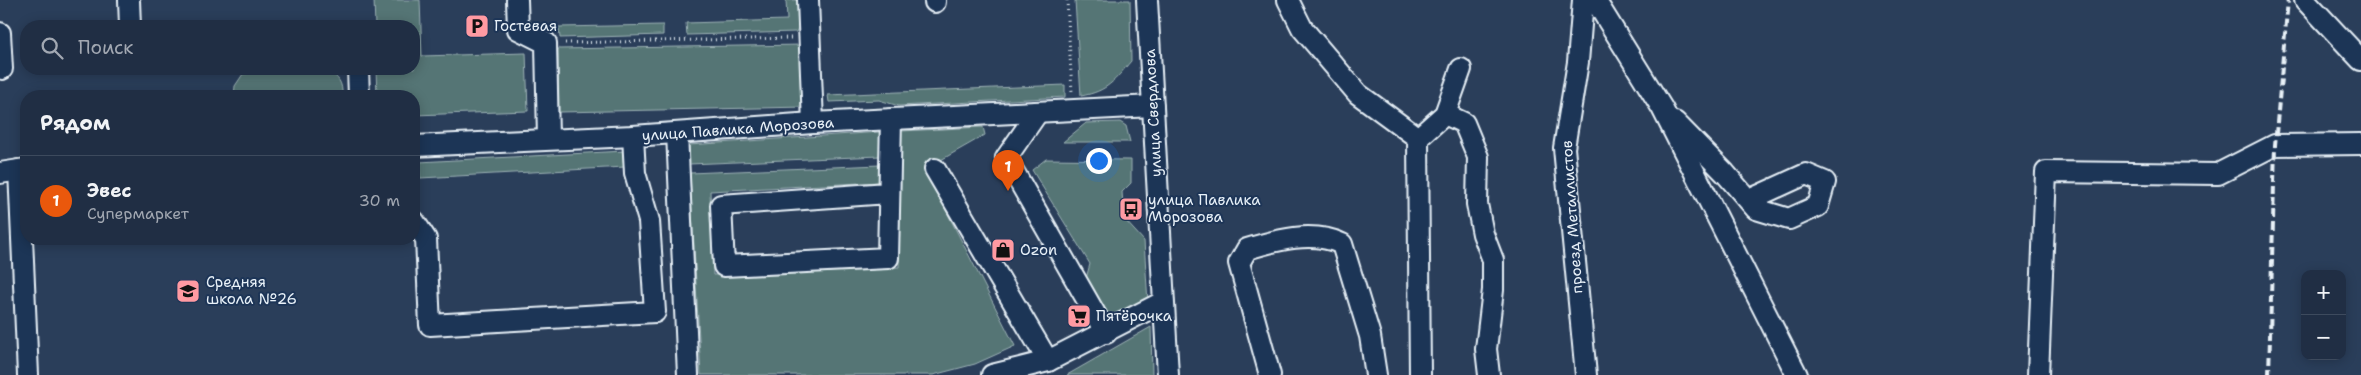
<!DOCTYPE html>
<html lang="ru">
<head>
<meta charset="utf-8">
<style>
  body { margin:0; font-family:"Shantell Sans",sans-serif; background:#28364b; color:#f1f3f6 }
  .controls { position:absolute; right:15px; bottom:15px; display:grid; overflow:hidden; border-radius:10px; box-shadow:0 2px 12px #0003 }
  .controls button { width:45px; height:45px; display:grid; place-items:center; padding:0; border:0; border-bottom:1px solid #3d4a5d; background:#202e44; color:#f1f3f6; font:25px sans-serif }
  .you { position:absolute; left:1098px; top:160px; width:18px; height:18px; margin:-12px; border:4px solid #fff; border-radius:50%; background:#1a73e8; box-shadow:0 0 0 8px #1a73e833 }
  .badge { display:grid; place-items:center; width:32px; height:32px; border-radius:50%; background:#ea580c; color:#fff; font-size:16px; font-weight:700 }
  .pin { position:absolute; translate:-50% -41px; filter:drop-shadow(0 1px 2px #0008) }
  .pin::after { content:''; position:absolute; top:26px; width:18px; height:15px; background:inherit; clip-path:polygon(0 0,100% 0,50% 100%) }
  .list { margin:0; padding:0; list-style:none }
  h2 { display:flex; justify-content:space-between; align-items:center; height:65px; margin:0; padding:0 20px; font-size:21px }
  h2 small { font-size:16px; font-weight:400; color:#a2a8b2 }
  .list li { display:grid; grid-template-columns:32px 1fr auto; gap:15px; align-items:center; box-sizing:border-box; height:90px; padding:0 20px; border-top:1px solid #3d4a5d }
  .list b { display:block; font-size:19px; white-space:nowrap }
  .list p { margin:0; font-size:16px; white-space:nowrap; color:#a2a8b2 }
  .list em { font-size:16px; font-style:normal; color:#a2a8b2 }
  .icon { flex:none; width:28px; height:28px; fill:none; stroke:currentColor; stroke-width:2; stroke-linecap:round; stroke-linejoin:round }
  .map { position:relative; flex:none; width:2361px; height:375px; overflow:hidden }
  .search { position:absolute; background:#202e44; box-shadow:0 2px 12px #0003; left:20px; top:20px; width:400px; height:55px; display:flex; align-items:center; gap:12px; box-sizing:border-box; padding:0 18px; border-radius:20px; color:#a2a8b2; font-size:19px }
  .panel { position:absolute; background:#202e44; box-shadow:0 2px 12px #0003; left:20px; top:90px; width:400px; height:155px; border-radius:20px }
  .map>svg:first-child { display:block }
</style>
</head>
<body>
<div class="map">
<svg width="2361" height="375" viewBox="0 0 2361 375">
  <rect width="100%" height="100%" fill="#2a3e5a"/>
  <filter id="ink" filterUnits="userSpaceOnUse"><feTurbulence type="fractalNoise" baseFrequency=".02" numOctaves="2"/><feDisplacementMap in="SourceGraphic" scale="10" xChannelSelector="R" yChannelSelector="G"/><feConvolveMatrix kernelMatrix="1 2 1 2 8 2 1 2 1" color-interpolation-filters="sRGB"/></filter>
  <g filter="url(#ink)">
    <g fill="#547574" stroke="#9eb3b6">
      <path d="M374 0H420L422 56 526 53 528 111 414 115V96H377L376 69H414V26H375Z"/>
      <path d="M786 0H801L802 20 796 32 687 35 686 23 787 20Z"/>
      <path d="M1075 0H1130L1131 61C1114 81 1108 91 1081 96Z"/>
      <path d="M663 25V35L560 38 559 27Z"/>
      <path d="M803 45 806 107 559 112 558 49Z"/>
      <path d="M301 69C321 69 344 70 342 96H234L235 86 243 74Z"/>
      <path d="M1065 85V97L899 106 879 100 829 102 828 95Z"/>
      <path d="M1120 122 1126 126 1130 142H1063L1086 123Z"/>
      <path d="M983 127 985 135 925 169 1015 346 975 364 933 375H701L690 173 880 165 879 182 710 191 713 275 899 267 898 168 901 131Z"/>
      <path d="M881 132 880 156 689 164V145Z"/>
      <path d="M625 151V167L420 178 419 162Z"/>
      <path d="M1046 159 1131 160V183L1122 192 1124 219 1144 241 1148 303 1125 317 1104 313 1085 282 1090 264 1032 170Z"/>
      <path d="M1151 327 1152 375H1067Z"/>
    </g>
    <g fill="none" stroke-linecap="round" stroke-linejoin="round">
      <g stroke="#e8f1f8" stroke-width="24">
        <g id="minor">
          <path d="M129 0 130 26"/>
          <path d="M517 0 518 29 546 43 548 139"/>
          <path d="M808 0 813 123"/>
          <path d="M935 0V2"/>
          <path d="M1147 0 1168 375"/>
          <path d="M1288 0 1302 28 1358 94 1418 138 1420 375"/>
          <path d="M1583 0 1578 62 1564 148 1586 375"/>
          <path d="M1595 0 1662 108 1797 375"/>
          <path d="M2305 0 2361 60"/>
          <path d="M0 33 2 69"/>
          <path d="M358 69 359 96"/>
          <path d="M1038 112 1006 158 1106 333"/>
          <path d="M1445 114 1464 123 1478 157 1477 204 1483 234 1493 260V290L1486 349 1489 375"/>
          <path d="M1675 122 1725 173 1756 209 1789 219 1818 206 1825 182 1806 174 1749 200"/>
          <path d="M677 133 688 375"/>
          <path d="M1418 138 1445 114 1461 69"/>
          <path d="M414 146 633 136 813 123 1153 106"/>
          <path d="M935 169 1048 361 1163 302"/>
          <path d="M19 170 28 375"/>
          <path d="M0 173 26 169"/>
          <path d="M888 193 721 205 724 266 888 258 891 119"/>
          <path d="M414 221 426 239 430 325 655 312 649 221 635 173 633 136"/>
          <path d="M992 375 1048 361"/>
          <path d="M1270 375 1239 263 1247 249C1276 240 1313 230 1342 244L1370 336 1376 375"/>
          <path d="M2038 375 2046 172 2218 174 2275 145 2361 144"/>
        </g>
      </g>
      <g stroke="#e8f1f8" stroke-width="3" stroke-dasharray="1 4" stroke-linecap="butt">
        <path d="M1067 0 1072 92"/>
        <path d="M565 43 791 38"/>
      </g>
      <use href="#minor" stroke="#1d3557" stroke-width="20"/>
      <path stroke="#e8f1f8" stroke-width="4" stroke-dasharray="8 4" stroke-linecap="butt" d="M2269 375 2275 145 2288 0"/>
    </g>
  </g>
  <defs>
    <g id="parking-square" transform="scale(1.25)"><rect x="-9" y="-9" width="18" height="18" rx="4" fill="#ff9aa2" stroke="#1d3557"/><path d="M-3.5-5.5H1a3.5 3.5 0 0 1 0 7H-1V5.5H-3.5ZM-1-3.4V-.6H.8a1.4 1.4 0 0 0 0-2.8Z" fill="#111"/></g>
    <g id="bus-square" transform="scale(1.25)"><rect x="-9" y="-9" width="18" height="18" rx="4" fill="#ff9aa2" stroke="#1d3557"/><path d="M-5-6H5V4H4V6H2V4H-2V6H-4V4H-5ZM-3.5-4V0h7V-4ZM-3.5 1.2v1.5H-2V1.2ZM2 1.2v1.5H3.5V1.2Z" fill="#111"/></g>
    <g id="shop-square" transform="scale(1.25)"><rect x="-9" y="-9" width="18" height="18" rx="4" fill="#ff9aa2" stroke="#1d3557"/><path d="M-5-2.5h2.3a2.7 3.5 0 0 1 5.4 0H5L5.5 6h-11ZM-1.5-2.5h3a1.5 2.3 0 0 0-3 0Z" fill="#111"/></g>
    <g id="school-square" transform="scale(1.25)"><rect x="-9" y="-9" width="18" height="18" rx="4" fill="#ff9aa2" stroke="#1d3557"/><path d="M0-5L7-2L0 1L-7-2ZM-4 1L0 2.5L4 1V4Q0 6-4 4Z" fill="#111"/></g>
    <g id="supermarket-square" transform="scale(1.25)"><rect x="-9" y="-9" width="18" height="18" rx="4" fill="#ff9aa2" stroke="#1d3557"/><path d="M-6-5.5h2.5l.6 2H6L4.5 2H-2.5L-4.4-4H-6ZM-1.5 3.2a1.3 1.3 0 1 0 .1 0ZM3 3.2a1.3 1.3 0 1 0 .1 0Z" fill="#111"/></g>
  </defs>
  <g fill-rule="evenodd">
    <use href="#parking-square" x="477" y="26"/>
    <use href="#bus-square" x="1131" y="209"/>
    <use href="#shop-square" x="1003" y="250"/>
    <use href="#school-square" x="188" y="291"/>
    <use href="#supermarket-square" x="1079" y="316"/>
  </g>
  <g text-anchor="middle" dominant-baseline="central" stroke-width="4" stroke-linejoin="round" paint-order="stroke">
    <g font-size="15" fill="#e8f1f8" stroke="#1d3557" text-anchor="start">
      <text x="494" y="26">Гостевая</text>
      <text x="1148" y="200">улица Павлика<tspan x="1148" dy="17">Морозова</tspan></text>
      <text x="1020" y="250">Ozon</text>
      <text x="206" y="282">Средняя<tspan x="206" dy="17">школа №26</tspan></text>
      <text x="1096" y="316">Пятёрочка</text>
    </g>
    <g font-size="15" fill="#e8f1f8" stroke="#1d3557">
      <text transform="translate(1153 113) rotate(-93)">улица Свердлова</text>
      <text transform="translate(738 129) rotate(-4)">улица Павлика Морозова</text>
      <text transform="translate(1572 217) rotate(-94)">проезд Металлистов</text>
    </g>
  </g>
</svg>
<div class="controls">
<button>+</button>
<button>−</button>
</div>
<div class="you"></div>
<div class="pin badge" style="left:1008px;top:191px">1</div>
<div class="search"><svg class="icon" aria-label="search" viewBox="0 0 24 24"><circle cx="10" cy="10" r="6"/><path d="M15 15l6 6"/></svg>Поиск</div>
<section class="panel">
<h2>Рядом<small></small></h2>
<ul class="list">
<li><span class="badge">1</span><div><b>Эвес</b><p>Супермаркет</p></div><em>30 m</em></li>
</ul>
</section>
</div>
</body>
</html>
